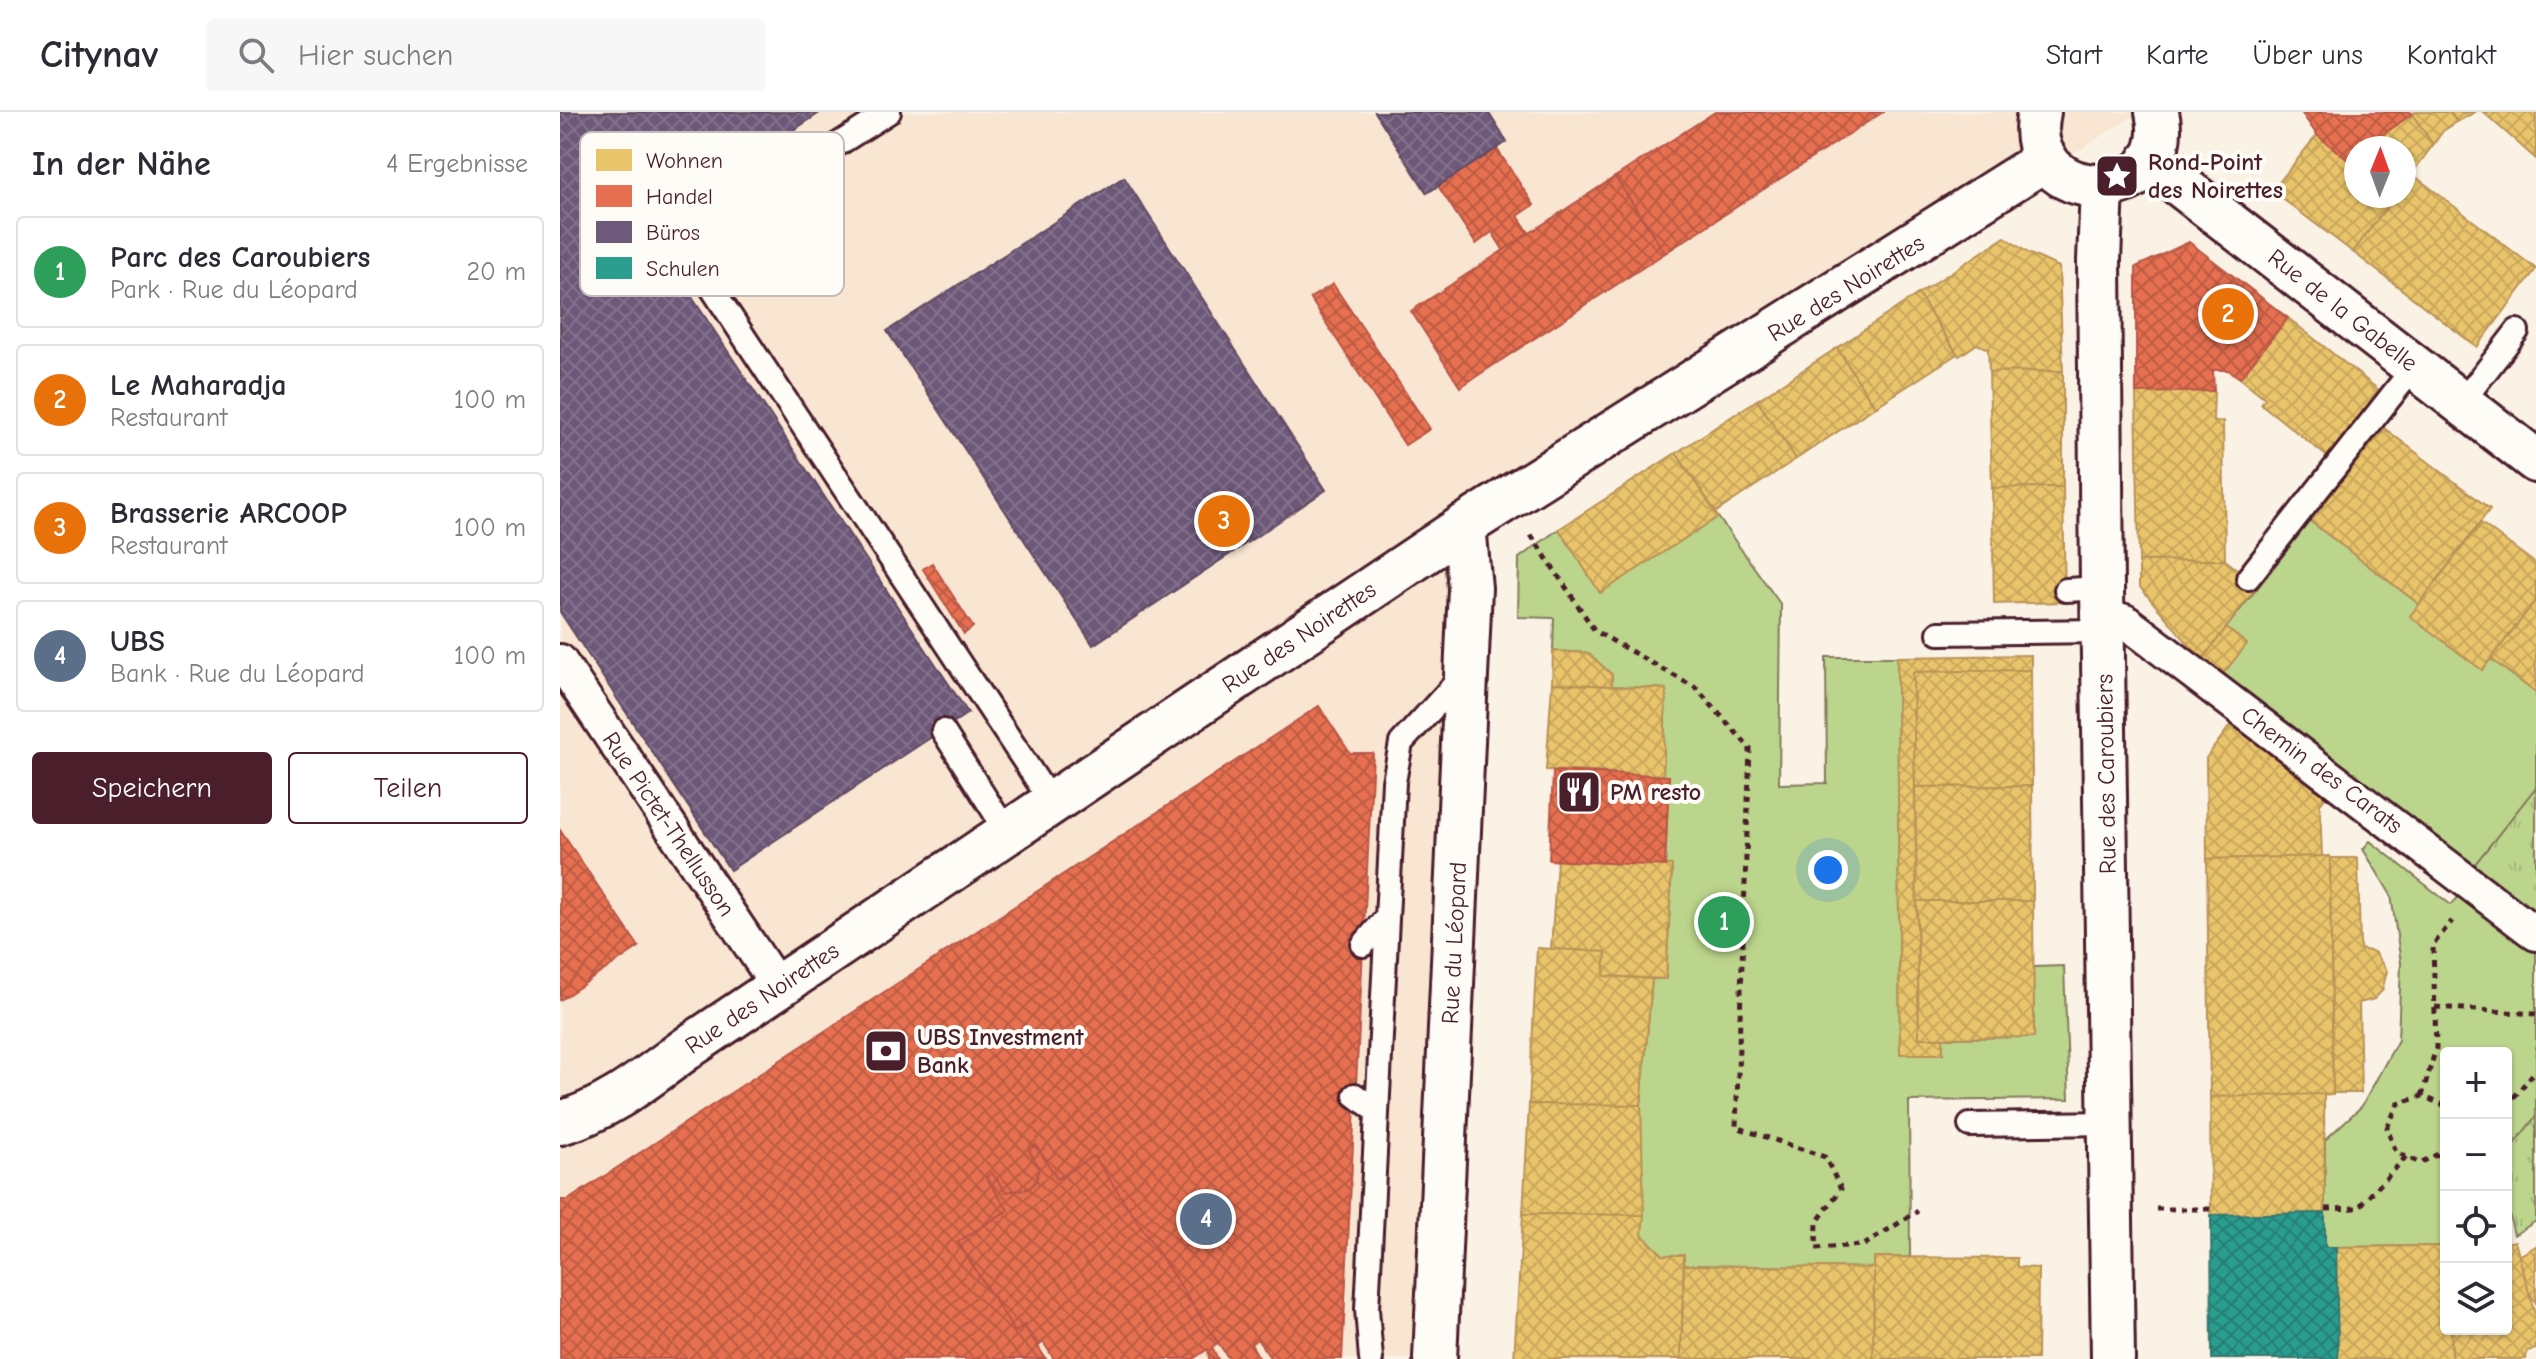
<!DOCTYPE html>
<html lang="de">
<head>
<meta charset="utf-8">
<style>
  body { margin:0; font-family:"Comic Neue",sans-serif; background:#f7f7f7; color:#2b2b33 }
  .controls { position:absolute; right:24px; bottom:24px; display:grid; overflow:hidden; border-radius:8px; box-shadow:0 2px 6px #0004 }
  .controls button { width:72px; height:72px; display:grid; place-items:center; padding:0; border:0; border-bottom:2px solid #e1e1e2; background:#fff; color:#2b2b33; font:40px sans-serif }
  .compass { position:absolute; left:1784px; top:24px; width:72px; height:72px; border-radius:50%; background:#fff; box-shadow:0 2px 6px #0004; rotate:1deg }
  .you { position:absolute; left:1268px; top:758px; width:28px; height:28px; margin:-20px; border:6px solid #fff; border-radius:50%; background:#1a73e8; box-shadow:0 0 0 12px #1a73e833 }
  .badge { display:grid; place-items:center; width:52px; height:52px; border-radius:50%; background:#4a1f2b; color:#fff; font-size:26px; font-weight:700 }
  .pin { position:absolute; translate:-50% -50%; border:4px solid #fff; box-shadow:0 2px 8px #0006 }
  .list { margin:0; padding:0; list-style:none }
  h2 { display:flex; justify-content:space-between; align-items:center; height:104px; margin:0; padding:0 32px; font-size:34px }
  h2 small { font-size:26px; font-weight:400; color:#7c7c81 }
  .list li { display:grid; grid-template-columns:52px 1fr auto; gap:24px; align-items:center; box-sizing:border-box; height:112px; margin:0 16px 16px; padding:0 16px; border:2px solid #e1e1e2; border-radius:8px }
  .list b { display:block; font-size:30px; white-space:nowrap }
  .list p { margin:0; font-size:26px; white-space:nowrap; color:#7c7c81 }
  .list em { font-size:26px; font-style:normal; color:#7c7c81 }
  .actions { display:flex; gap:16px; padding:24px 32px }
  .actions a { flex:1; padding:18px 0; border:2px solid #4a1f2b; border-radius:8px; text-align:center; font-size:28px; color:#4a1f2b }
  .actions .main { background:#4a1f2b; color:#fff }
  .icon { flex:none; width:44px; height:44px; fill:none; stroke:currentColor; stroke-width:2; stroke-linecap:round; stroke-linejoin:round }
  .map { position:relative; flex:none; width:1976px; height:1247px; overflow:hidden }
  header { display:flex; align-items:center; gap:48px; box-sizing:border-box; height:112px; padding:0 40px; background:#fff; border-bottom:2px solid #e1e1e2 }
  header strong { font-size:38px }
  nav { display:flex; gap:44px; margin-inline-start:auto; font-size:28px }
  .search { width:560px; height:72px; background:#f7f7f7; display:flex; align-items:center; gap:20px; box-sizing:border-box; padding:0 28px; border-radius:8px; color:#7c7c81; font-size:30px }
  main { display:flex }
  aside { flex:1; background:#fff }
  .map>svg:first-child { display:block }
</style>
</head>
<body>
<header>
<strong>Citynav</strong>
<div class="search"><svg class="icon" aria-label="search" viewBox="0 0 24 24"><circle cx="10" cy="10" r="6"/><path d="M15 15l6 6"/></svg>Hier suchen</div>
<nav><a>Start</a><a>Karte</a><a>Über uns</a><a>Kontakt</a></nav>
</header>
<main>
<aside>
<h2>In der Nähe<small>4 Ergebnisse</small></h2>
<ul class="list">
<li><span class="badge" style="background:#2e9e5b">1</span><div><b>Parc des Caroubiers</b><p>Park · Rue du Léopard</p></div><em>20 m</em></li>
<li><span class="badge" style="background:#e8710a">2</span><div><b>Le Maharadja</b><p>Restaurant</p></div><em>100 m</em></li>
<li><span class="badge" style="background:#e8710a">3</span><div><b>Brasserie ARCOOP</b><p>Restaurant</p></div><em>100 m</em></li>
<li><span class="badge" style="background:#5c6f8a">4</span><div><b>UBS</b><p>Bank · Rue du Léopard</p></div><em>100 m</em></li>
</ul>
<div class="actions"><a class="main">Speichern</a><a>Teilen</a></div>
</aside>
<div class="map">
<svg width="1976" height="1247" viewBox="0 0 1976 1247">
  <defs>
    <pattern id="grass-tufts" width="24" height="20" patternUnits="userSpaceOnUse" patternTransform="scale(2)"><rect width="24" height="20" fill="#bcd58c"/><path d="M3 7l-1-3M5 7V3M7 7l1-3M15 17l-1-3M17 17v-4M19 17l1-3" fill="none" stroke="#a3b679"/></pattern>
    <pattern id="homes-cross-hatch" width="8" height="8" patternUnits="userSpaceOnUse" patternTransform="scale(2)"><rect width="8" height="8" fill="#e9c46a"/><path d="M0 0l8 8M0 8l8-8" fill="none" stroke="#c9a85c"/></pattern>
    <pattern id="shops-cross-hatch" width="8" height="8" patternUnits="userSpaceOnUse" patternTransform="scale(2)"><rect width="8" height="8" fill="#e76f51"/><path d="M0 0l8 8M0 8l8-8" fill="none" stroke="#bd5b43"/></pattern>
    <pattern id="offices-cross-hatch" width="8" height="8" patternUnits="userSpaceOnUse" patternTransform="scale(2)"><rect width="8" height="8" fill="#6d597a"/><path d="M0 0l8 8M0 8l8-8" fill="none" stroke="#84728b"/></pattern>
    <pattern id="schools-cross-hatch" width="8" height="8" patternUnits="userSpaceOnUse" patternTransform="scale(2)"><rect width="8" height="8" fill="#2a9d8f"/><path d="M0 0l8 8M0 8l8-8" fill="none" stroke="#267f75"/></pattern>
  </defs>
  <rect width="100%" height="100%" fill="#fbf2e6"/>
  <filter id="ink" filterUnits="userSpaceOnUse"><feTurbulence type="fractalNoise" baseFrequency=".0125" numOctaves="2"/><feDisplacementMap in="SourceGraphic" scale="16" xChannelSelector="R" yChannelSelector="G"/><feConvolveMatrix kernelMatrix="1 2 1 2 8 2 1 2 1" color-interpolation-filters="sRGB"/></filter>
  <g filter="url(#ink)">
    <path fill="#f9e6d2" d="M0 0H1580L926 412 877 1247H0Z"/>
    <g fill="url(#grass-tufts)" stroke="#837a5c" stroke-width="2">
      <path d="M1976 675V803L1914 753Z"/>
      <path d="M1976 1004V1109L1954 1123 1946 1090V1042Z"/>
    </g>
    <g fill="#bcd58c" stroke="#837a5c" stroke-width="2">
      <path d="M1158 405 1221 493 1219 672 1267 671 1266 545H1337L1340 942H1383V926L1474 925 1473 855 1504 854 1509 987 1349 989 1350 1145H1314V1156L1124 1153V1143H1103L1082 1123 1081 993 1092 867 1106 866 1112 754H1105L1109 665 1103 663 1106 577 1052 574V563L1028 541 993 539 994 506 958 505 959 446 999 417 1041 480Z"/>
      <path d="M1750 409 1859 492 1851 504 1922 557 1931 547 1976 581V675L1914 753 1662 563 1686 532 1666 516Z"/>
      <path d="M1810 729 1891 793 1904 779 1976 836V1004L1946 1042V941H1886V1134L1765 1135V1028L1802 994 1838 928 1841 851 1831 783 1803 737Z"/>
    </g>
    <g fill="url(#homes-cross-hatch)" stroke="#b99257" stroke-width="2">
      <path d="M1855 0H1890L1897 10 1883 19 1873 33 1852 2Z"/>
      <path d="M1890 0H1915L1897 10Z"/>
      <path d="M1923 0H1976V47Z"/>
      <path d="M1852 2 1873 33 1844 72V36H1804Z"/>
      <path d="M1757 23 1796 54V84L1834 85 1793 140 1712 79Z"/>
      <path d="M1852 62 1976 157 1917 235 1793 140 1835 84H1844V72Z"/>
      <path d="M1445 125 1468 141 1499 155 1503 259 1429 260 1428 237 1417 232 1399 244 1358 182Z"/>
      <path d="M1358 182 1397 242 1315 295 1277 236Z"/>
      <path d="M1728 206 1820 279 1769 346 1701 292 1705 286 1680 266Z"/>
      <path d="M1277 236 1315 295 1236 347 1197 288Z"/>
      <path d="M1503 259V375L1432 376 1429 260Z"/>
      <path d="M1654 279 1653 310 1663 309 1665 448 1579 449 1576 281Z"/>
      <path d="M1197 288 1236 347 1156 400 1116 341Z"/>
      <path d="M1824 316 1930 397 1859 492 1750 409Z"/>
      <path d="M1116 341 1158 405 1040 481 999 417Z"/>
      <path d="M1503 375 1505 490 1434 492 1432 376Z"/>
      <path d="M1921 411 1976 452V488L1922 558 1850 504Z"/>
      <path d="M1665 448 1698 473 1642 548 1579 474V449Z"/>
      <path d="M1976 488V581L1931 547Z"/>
      <path d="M1666 516 1687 532 1662 563 1642 548Z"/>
      <path d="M993 539 1028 541 1052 563V574L992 571Z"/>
      <path d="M1471 543V558L1353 560 1359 926H1383V942H1340L1337 545Z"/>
      <path d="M1471 558 1472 674 1355 675 1353 560Z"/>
      <path d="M992 571 1106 577 1103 663 986 658Z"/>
      <path d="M1672 611 1767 682 1760 692 1762 744 1647 747 1646 646Z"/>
      <path d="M1472 674 1473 789H1357L1355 675Z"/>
      <path d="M1770 744 1773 983 1650 985 1647 747Z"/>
      <path d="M1770 746H1798L1800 837 1814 840 1827 859 1822 879 1814 887 1799 891 1801 981H1773Z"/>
      <path d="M997 748 1112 753 1106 867 1044 864 1046 840 991 837Z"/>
      <path d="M1357 789H1473L1474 925 1359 926Z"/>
      <path d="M977 836 1046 840 1044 864 1092 867 1081 993 969 992Z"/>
      <path d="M1764 982 1765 1101 1651 1103 1650 985Z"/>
      <path d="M969 992 1081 993 1084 1103 963 1102Z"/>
      <path d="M963 1102 1084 1103 1082 1123 1103 1143H1124L1121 1247H954Z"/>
      <path d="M1955 1129 1976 1206V1237L1967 1239 1966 1247H1892L1891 1217H1946V1131Z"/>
      <path d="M1886 1134V1217H1891L1892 1247H1778L1776 1135Z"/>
      <path d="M1976 1134V1191L1969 1180 1959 1144Z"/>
      <path d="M1314 1145 1457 1146V1155L1478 1156 1477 1247H1313Z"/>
      <path d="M1124 1153 1314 1156 1313 1247H1121Z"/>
    </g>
    <g fill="url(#shops-cross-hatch)" stroke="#b85746" stroke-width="2">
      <path d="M1155 0H1323L1105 141 1055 65Z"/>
      <path d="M1741 0H1851L1852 2 1804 36H1796V42L1788 48 1757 23Z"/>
      <path d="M937 37 974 93 958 104 970 122 944 139 932 120 916 132 878 74Z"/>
      <path d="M1055 65 1105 141 900 275 851 199Z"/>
      <path d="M1629 130 1728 206 1680 266 1668 258H1653L1654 279 1576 281V155Z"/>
      <path d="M773 172 870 317 845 333 750 186Z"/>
      <path d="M372 451 413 515 404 522 363 457Z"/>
      <path d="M759 594 790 641H813L782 1247H711L697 1227 691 1232 700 1247H669L534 1044 497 1067 476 1033 469 1038 479 1056 476 1069 469 1077 446 1080 432 1061 426 1065 448 1098 398 1130 455 1220 464 1213 486 1247H0V1088H8Z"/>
      <path d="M993 659 1109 664 1105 754 989 748Z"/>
      <path d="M0 718 79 835 0 888Z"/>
      <path d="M476 1033 497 1067 534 1044 658 1231 652 1235 658 1247H649L648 1237 633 1247H494L483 1230 478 1235 464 1213 455 1220 398 1130 448 1098 426 1065 432 1061 446 1080 469 1077 476 1069 479 1056 469 1038Z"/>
    </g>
    <g fill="url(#offices-cross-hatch)" stroke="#624862" stroke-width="2">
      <path d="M0 0H261L86 116 408 601 170 758 0 500Z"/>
      <path d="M815 0H928L947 30 867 81Z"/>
      <path d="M564 65 766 378 533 533 327 219Z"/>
    </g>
    <path fill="url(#schools-cross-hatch)" stroke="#347771" stroke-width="2" d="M1765 1101V1135H1776L1778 1247H1652L1651 1103Z"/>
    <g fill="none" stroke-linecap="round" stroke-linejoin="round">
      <g stroke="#4a1f2b" stroke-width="28">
        <g id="service">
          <path d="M329 0 122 131 492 691"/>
          <path d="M1902 290 1957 219"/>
          <path d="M1688 466 1855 254"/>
          <path d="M1506 478 1542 476"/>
          <path d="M1379 521 1544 519"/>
          <path d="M383 619 447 720"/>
          <path d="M803 833 826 806"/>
          <path d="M795 983 815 998"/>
          <path d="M1410 1013 1552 1011"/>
          <path d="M811 1247 807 1197 834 670 841 631 904 562"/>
        </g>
      </g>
      <g stroke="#4a1f2b" stroke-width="38">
        <g id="pedestrian">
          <path d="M1543 502 1565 509 1976 822"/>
          <path d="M0 549 218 875"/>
        </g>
      </g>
      <g stroke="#4a1f2b" stroke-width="48">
        <g id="minor">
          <path d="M1479 0C1458 98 1619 99 1597 0"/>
          <path d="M1589 49 1976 349"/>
          <path d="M1542 76 1539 148 1542 476 1553 1247"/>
          <path d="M0 1011C51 997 91 962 133 932L904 414 1486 47"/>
          <path d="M875 1247 910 476 904 414"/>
        </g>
      </g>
      <g stroke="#4a1f2b" stroke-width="5" stroke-dasharray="6 6" stroke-linecap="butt">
        <path d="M971 423 1035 519 1136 576 1190 636 1176 1015 1265 1045 1281 1077 1257 1110 1256 1136 1304 1133 1358 1099"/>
        <path d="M1875 895 1976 902"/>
        <path d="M1862 984 1876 936 1873 833 1892 809"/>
        <path d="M1886 994 1862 984 1838 992 1827 1016 1836 1040 1860 1051 1886 1038"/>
        <path d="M1946 995 1976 958"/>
        <path d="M1596 1097H1651"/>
        <path d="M1766 1097 1798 1096 1846 1045"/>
      </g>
      <use href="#service" stroke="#fdfcf7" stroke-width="22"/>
      <use href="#pedestrian" stroke="#fdfcf7" stroke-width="32"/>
      <use href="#minor" stroke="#fdfcf7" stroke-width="42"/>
    </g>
  </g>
  <defs>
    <g id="sight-square" transform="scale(2.3)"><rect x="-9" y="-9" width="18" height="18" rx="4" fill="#4a1f2b" stroke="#fdfcf7"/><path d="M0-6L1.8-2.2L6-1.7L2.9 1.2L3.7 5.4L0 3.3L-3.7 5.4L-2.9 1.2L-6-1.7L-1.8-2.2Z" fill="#fff"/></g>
    <g id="restaurant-square" transform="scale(2.3)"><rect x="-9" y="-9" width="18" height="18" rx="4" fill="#4a1f2b" stroke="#fdfcf7"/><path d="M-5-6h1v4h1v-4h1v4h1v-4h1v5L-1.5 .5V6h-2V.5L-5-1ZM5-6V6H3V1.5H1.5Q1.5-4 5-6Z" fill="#fff"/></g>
    <g id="bank-square" transform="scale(2.3)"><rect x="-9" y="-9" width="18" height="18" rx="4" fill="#4a1f2b" stroke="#fdfcf7"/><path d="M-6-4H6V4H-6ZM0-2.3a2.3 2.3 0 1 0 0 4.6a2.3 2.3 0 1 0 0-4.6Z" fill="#fff"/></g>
  </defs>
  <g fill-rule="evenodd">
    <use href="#sight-square" x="1557" y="64"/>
    <use href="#restaurant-square" x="1019" y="680"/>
    <use href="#bank-square" x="326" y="939"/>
  </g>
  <g text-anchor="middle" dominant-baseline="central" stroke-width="8" stroke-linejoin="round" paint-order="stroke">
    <g font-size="24" font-weight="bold" fill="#4a1f2b" stroke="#fdfcf7" text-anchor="start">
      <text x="1588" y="50">Rond-Point<tspan x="1588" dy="28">des Noirettes</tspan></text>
      <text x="1050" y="680">PM resto</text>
      <text x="357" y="925">UBS Investment<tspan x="357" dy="28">Bank</tspan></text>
    </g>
    <g font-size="24" fill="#4a1f2b" stroke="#fdfcf7">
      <text transform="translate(1286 176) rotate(-32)">Rue des Noirettes</text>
      <text transform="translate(1783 198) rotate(38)">Rue de la Gabelle</text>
      <text transform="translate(739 525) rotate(-34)">Rue des Noirettes</text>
      <text transform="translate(1762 658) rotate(37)">Chemin des Carats</text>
      <text transform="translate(1546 662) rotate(-91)">Rue des Caroubiers</text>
      <text transform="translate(109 712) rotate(56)">Rue Pictet-Thellusson</text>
      <text transform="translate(894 831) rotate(-87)">Rue du Léopard</text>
      <text transform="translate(202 886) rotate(-34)">Rue des Noirettes</text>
    </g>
  </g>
  <rect x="20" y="20" width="264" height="164" rx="12" fill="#fdfcf7" stroke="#c7baba" stroke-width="2"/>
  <rect x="36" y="37" width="36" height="22" fill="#e9c46a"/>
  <rect x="36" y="73" width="36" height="22" fill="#e76f51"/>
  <rect x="36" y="109" width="36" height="22" fill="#6d597a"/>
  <rect x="36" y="145" width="36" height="22" fill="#2a9d8f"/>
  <g font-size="22" fill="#4a1f2b">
    <text x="86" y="56">Wohnen</text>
    <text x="86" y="92">Handel</text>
    <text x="86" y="128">Büros</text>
    <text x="86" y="164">Schulen</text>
  </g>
</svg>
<div class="controls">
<button>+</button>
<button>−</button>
<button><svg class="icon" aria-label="locate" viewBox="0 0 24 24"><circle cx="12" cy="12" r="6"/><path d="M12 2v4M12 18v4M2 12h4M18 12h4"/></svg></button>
<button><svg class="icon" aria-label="layers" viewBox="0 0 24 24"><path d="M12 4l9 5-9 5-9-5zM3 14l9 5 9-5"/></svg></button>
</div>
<svg class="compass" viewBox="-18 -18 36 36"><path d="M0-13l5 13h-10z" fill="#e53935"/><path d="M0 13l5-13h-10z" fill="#7c7c81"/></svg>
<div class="you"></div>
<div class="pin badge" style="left:1164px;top:810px;background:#2e9e5b">1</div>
<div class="pin badge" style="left:1668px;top:202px;background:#e8710a">2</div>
<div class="pin badge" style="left:664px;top:409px;background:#e8710a">3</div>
<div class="pin badge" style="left:646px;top:1107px;background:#5c6f8a">4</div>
</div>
</main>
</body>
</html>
